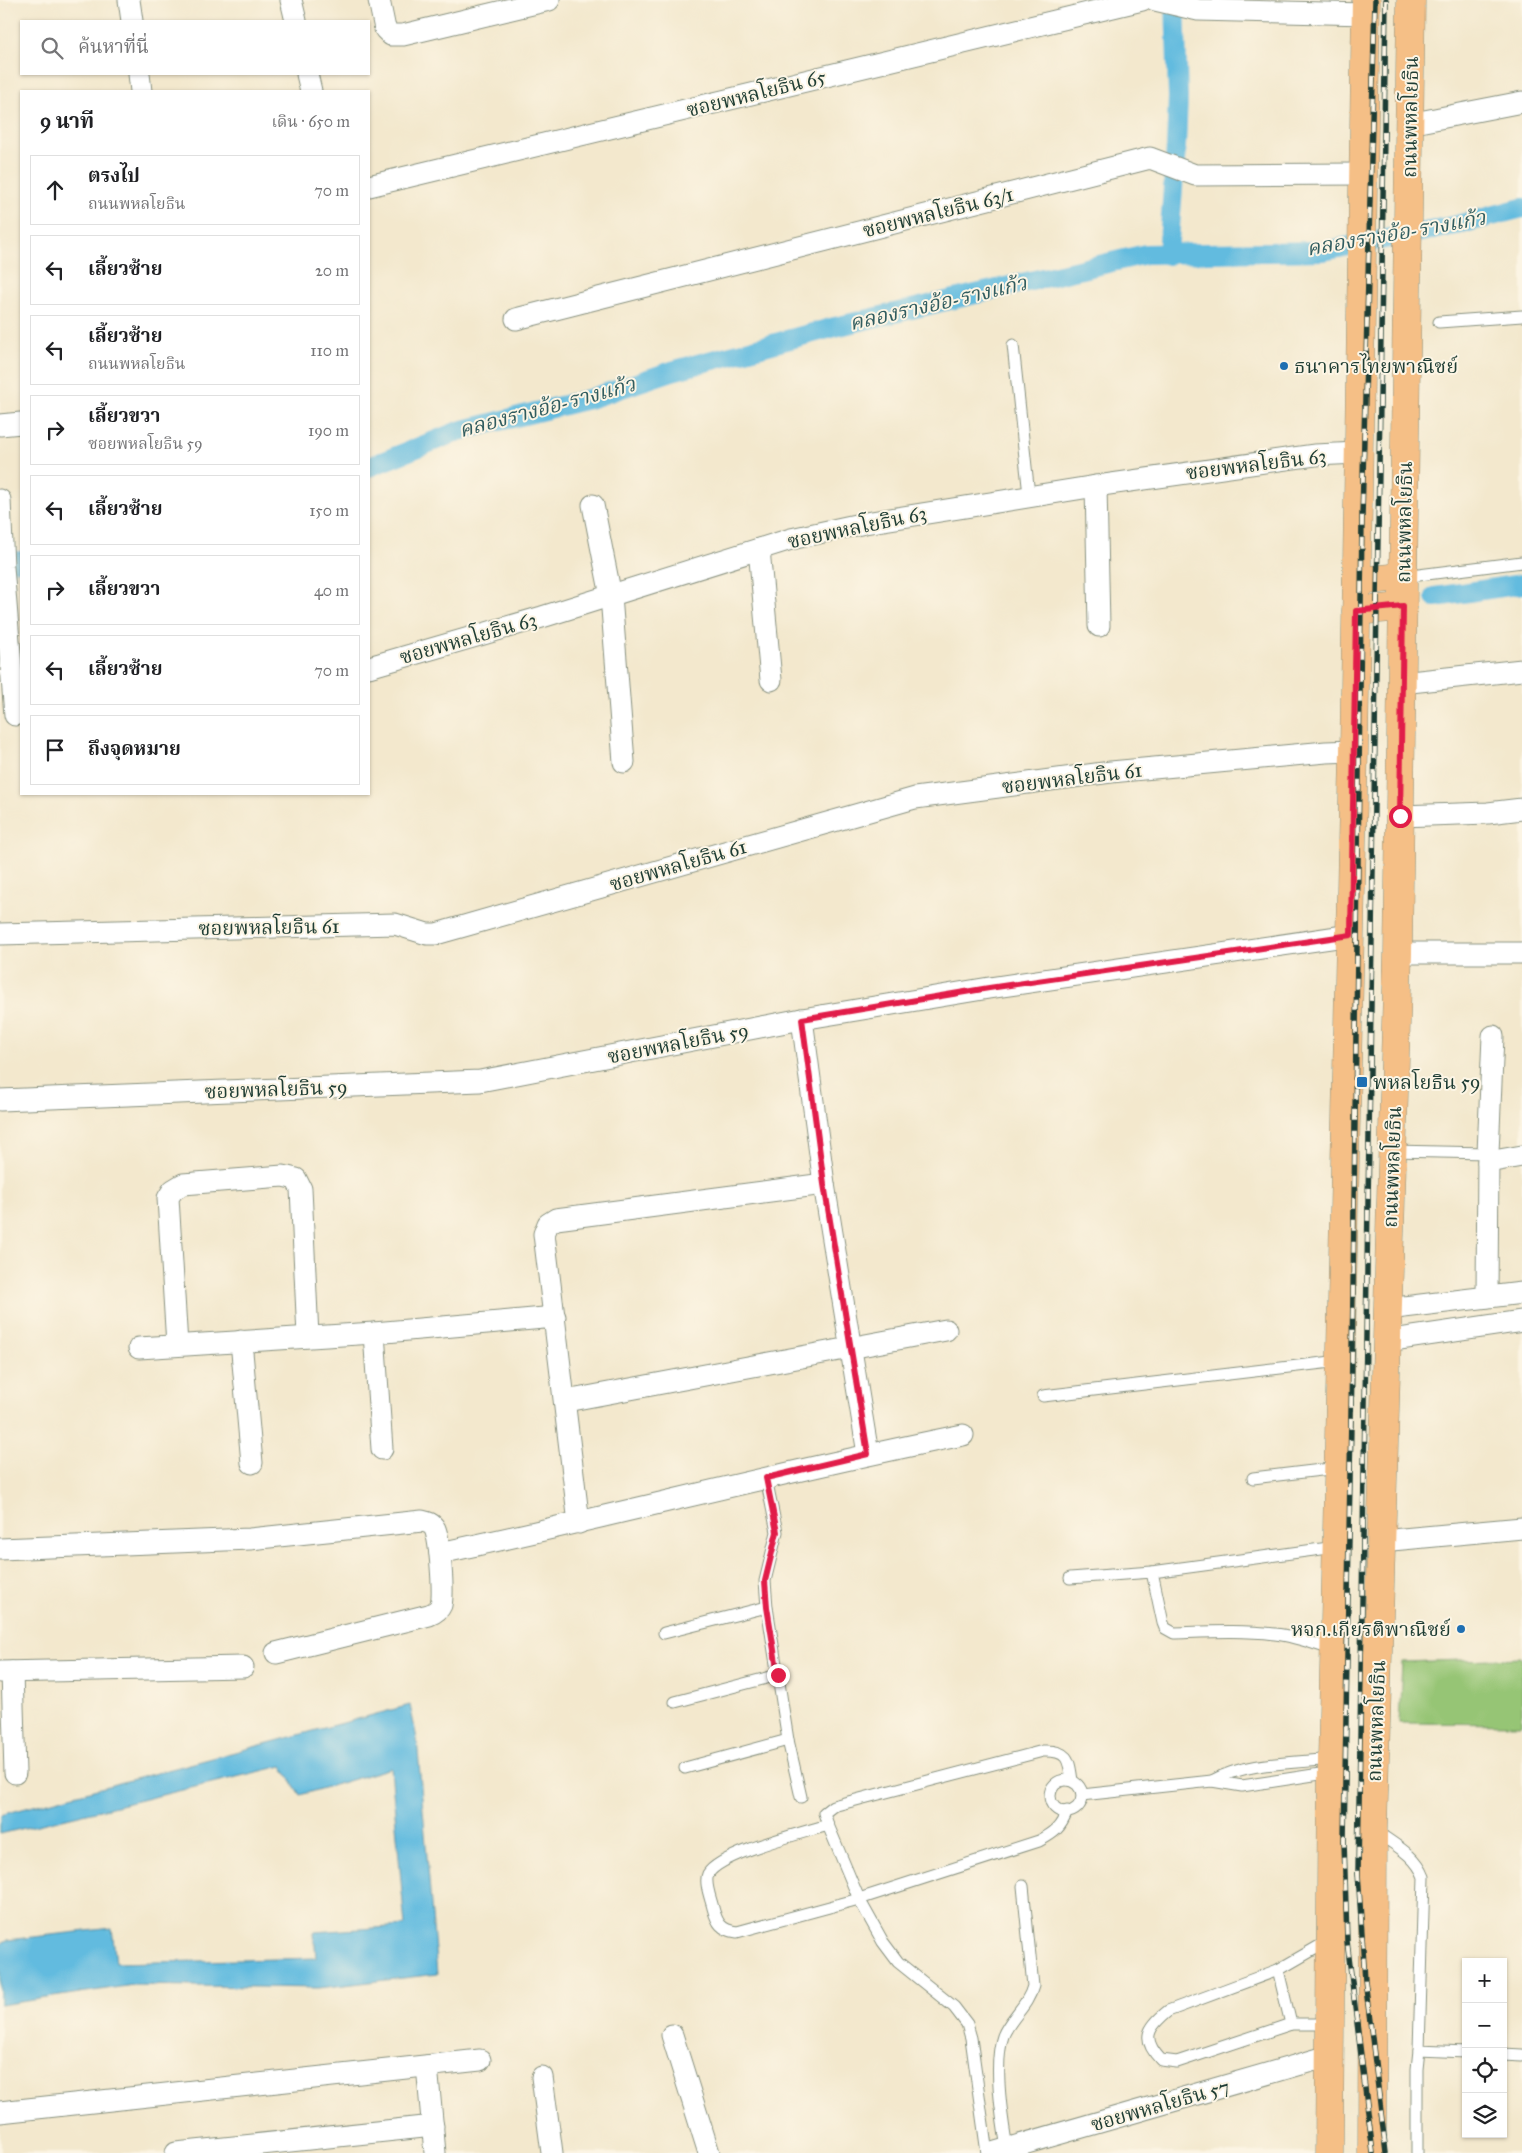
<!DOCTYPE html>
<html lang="th">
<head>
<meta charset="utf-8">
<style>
  body { margin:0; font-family:"IM FELL Great Primer","Noto Serif Thai",serif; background:#f2f2f2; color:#202124 }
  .controls { position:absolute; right:15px; bottom:15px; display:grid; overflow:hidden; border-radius:0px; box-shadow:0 1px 4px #0004 }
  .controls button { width:45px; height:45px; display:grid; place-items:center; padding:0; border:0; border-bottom:1px solid #e0e0e0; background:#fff; color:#202124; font:25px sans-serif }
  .stop { position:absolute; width:15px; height:15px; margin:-11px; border:4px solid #e11d48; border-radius:50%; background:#fff }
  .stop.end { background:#e11d48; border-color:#fff; box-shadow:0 1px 5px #0008 }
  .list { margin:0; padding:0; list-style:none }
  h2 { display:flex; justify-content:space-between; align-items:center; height:65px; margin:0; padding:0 20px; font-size:21px }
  h2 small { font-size:16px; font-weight:400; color:#757577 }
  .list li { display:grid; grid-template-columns:32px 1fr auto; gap:15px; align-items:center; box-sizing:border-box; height:70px; margin:0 10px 10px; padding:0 10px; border:1px solid #e0e0e0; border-radius:0px }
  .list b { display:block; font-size:19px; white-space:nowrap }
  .list p { margin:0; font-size:16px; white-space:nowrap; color:#757577 }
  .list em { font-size:16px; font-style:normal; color:#757577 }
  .icon { flex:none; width:28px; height:28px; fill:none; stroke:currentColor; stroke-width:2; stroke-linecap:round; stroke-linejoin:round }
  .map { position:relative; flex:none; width:1522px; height:2153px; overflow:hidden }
  .search { position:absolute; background:#fff; box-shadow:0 1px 4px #0004; left:20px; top:20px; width:350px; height:55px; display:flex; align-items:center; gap:12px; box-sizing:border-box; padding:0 18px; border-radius:0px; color:#757577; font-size:19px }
  .panel { position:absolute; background:#fff; box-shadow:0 1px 4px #0004; left:20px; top:90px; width:350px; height:705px; border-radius:0px }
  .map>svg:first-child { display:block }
</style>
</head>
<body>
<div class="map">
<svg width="1522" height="2153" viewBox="0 0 1522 2153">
  <rect width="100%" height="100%" fill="#fcf5e5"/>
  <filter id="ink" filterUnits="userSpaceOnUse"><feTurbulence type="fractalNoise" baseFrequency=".02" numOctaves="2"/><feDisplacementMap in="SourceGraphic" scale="10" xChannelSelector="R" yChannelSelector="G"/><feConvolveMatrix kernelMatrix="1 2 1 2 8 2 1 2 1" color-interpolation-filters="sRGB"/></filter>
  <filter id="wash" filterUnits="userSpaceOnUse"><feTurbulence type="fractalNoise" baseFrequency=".0096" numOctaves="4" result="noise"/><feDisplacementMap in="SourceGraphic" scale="20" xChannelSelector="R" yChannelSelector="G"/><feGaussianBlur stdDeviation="1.12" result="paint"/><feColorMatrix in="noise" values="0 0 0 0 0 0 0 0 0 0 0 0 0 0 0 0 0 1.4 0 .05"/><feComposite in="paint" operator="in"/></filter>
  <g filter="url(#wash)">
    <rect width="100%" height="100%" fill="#f3e8cd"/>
    <path fill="#96c574" stroke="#5a8154" d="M1522 1658V1724L1399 1723 1402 1662Z"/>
    <path fill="#62bbdf" stroke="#407c8a" d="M410 1705 417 1739 437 1974 319 1988 133 1985 0 2005V1943L7 1940 112 1928 116 1963 316 1958 314 1932 405 1926 391 1768 300 1795 282 1766 0 1834V1815Z"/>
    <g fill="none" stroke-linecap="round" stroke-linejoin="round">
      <g stroke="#62bbdf" stroke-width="20">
        <path d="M1168 255 1176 147 1178 97 1175 0"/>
        <path d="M369 467 459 431 589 399 672 371 835 327 1146 254 1323 251 1457 225 1522 208"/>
        <path d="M0 562 21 561"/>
        <path d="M1435 597 1522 584"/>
      </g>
    </g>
  </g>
  <g filter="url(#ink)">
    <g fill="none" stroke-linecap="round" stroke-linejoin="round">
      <g stroke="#899280" stroke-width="13">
        <g id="service">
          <path d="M1439 322 1522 316"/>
          <path d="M1013 345 1029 495"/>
          <path d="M1403 577 1522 562"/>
          <path d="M1392 1151 1488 1153"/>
          <path d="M1043 1396 1340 1361"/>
          <path d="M766 1478 777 1532 765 1581 767 1607 788 1740 801 1797"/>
          <path d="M1253 1478 1338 1468"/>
          <path d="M1152 1572 1336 1547"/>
          <path d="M1070 1578 1152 1572 1163 1623 1165 1628 1174 1633C1207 1632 1241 1630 1275 1634 1295 1636 1315 1644 1334 1650"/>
          <path d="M664 1633 767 1607"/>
          <path d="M675 1702 778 1675"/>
          <path d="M685 1768 788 1740"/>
          <circle cx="1066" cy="1796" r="16"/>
          <path d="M1212 1781C1244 1762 1294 1763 1332 1759"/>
          <path d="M1082 1795 1212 1781 1242 1786 1333 1772"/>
          <path d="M828 1825C803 1833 720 1853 708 1874 704 1883 711 1899 713 1908 717 1923 721 1930 737 1932L859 1899 1039 1841C1054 1833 1061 1828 1067 1811"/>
          <path d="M1374 1830C1393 1844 1416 1855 1424 1877L1419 2050 1466 2052"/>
          <path d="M1278 1970 1291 2024"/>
          <path d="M1329 2024H1291L1177 2062 1161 2060C1141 2039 1147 2028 1168 2011L1278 1970 1330 1940"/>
          <path d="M1503 2054 1522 2055"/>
          <path d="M1007 2148C1002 2119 993 2064 1003 2036 1010 2018 1028 2006 1033 1986L1023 1886"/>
          <path d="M987 2153 971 2038 967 2024 954 2007 898 1962 883 1942 859 1899 828 1825 824 1813 833 1806 1043 1751C1068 1750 1069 1759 1072 1781"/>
          <path d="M1417 2153V2069L1419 2050"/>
        </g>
      </g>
      <g stroke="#899280" stroke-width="23">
        <g id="minor">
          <path d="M129 0 132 21"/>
          <path d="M291 0 296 21"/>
          <path d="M379 0 385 29 391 35H403L549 0"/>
          <path d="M1155 0 1198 10 1366 14"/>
          <path d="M139 74 141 91"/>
          <path d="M307 74 311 91"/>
          <path d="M1409 124 1522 102"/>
          <path d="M369 186 1142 0"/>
          <path d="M516 319 1150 158 1195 175 1363 174"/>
          <path d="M0 425 21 423"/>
          <path d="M1096 486 1099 626"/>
          <path d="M0 500 3 567 15 715"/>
          <path d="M593 505 611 596 624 762"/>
          <path d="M759 549 771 680"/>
          <path d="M369 667 542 617 791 539 865 523 1096 486 1315 455 1358 453"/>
          <path d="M1401 683 1522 670"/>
          <path d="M1400 816 1488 813 1522 809"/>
          <path d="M0 934 395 924 427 934H436L915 798 1111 772 1326 752 1354 751"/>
          <path d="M1398 953H1522"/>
          <path d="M802 1019 824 1184 868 1454"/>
          <path d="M0 1100 480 1081 802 1019 989 988 1351 935"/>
          <path d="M1488 1162 1522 1156"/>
          <path d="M1487 1297 1488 1153 1493 1036"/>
          <path d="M1387 1309 1522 1293"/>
          <path d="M374 1333 382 1449"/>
          <path d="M241 1341 252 1463"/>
          <path d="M1386 1341 1522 1321"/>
          <path d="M177 1345 168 1198 173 1190 183 1184 283 1176 296 1179 301 1189 308 1336"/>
          <path d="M139 1348 374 1333 555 1317"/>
          <path d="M566 1401 946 1330"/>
          <path d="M579 1523 544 1234 548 1224 556 1219 824 1184"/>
          <path d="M1381 1541 1522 1528"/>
          <path d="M0 1549 250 1539 422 1521C427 1522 432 1523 435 1529 440 1541 444 1592 441 1605 439 1610 434 1613 429 1615L276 1653"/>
          <path d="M440 1553C615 1516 787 1470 963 1435"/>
          <path d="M0 1672 243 1667"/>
          <path d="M12 1672 15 1773"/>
          <path d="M672 2035 709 2153"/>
          <path d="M427 2066 435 2153"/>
          <path d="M542 2077 552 2153"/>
          <path d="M0 2112 480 2060"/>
          <path d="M176 2153 433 2126"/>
          <path d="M992 2153 1329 2056"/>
        </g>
      </g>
      <g stroke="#899280" stroke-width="29">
        <g id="primary">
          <path d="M1357 581 1403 577"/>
          <path d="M1356 611 1403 607"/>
          <path d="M1329 2153 1332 1759 1354 751 1366 0"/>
          <path d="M1372 2153 1373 1829 1398 953 1411 0"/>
        </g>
      </g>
      <use href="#service" stroke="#fff" stroke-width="11"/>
      <use href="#minor" stroke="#fff" stroke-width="21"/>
      <use href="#primary" stroke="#f5bf86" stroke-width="28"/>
      <g stroke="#1f3d34" stroke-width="5.5">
        <g id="rail">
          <path d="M1386 0 1358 1873 1365 1980 1386 2153"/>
          <path d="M1373 2153 1347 1941 1344 1841 1353 1291 1362 518 1375 0"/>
        </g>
      </g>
      <use href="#rail" stroke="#fcf5e5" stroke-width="4" stroke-dasharray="11" stroke-linecap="butt"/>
    </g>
  </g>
  <g fill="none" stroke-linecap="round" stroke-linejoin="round" filter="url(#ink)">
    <path stroke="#e11d48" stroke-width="6" d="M778 1675 767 1607 765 1581 777 1532 766 1478 868 1454 824 1184 802 1019 989 988 1351 935 1356 611 1403 606 1400 816"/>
  </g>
  <g fill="#1f6fb2" stroke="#fcf5e5" stroke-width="2">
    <circle cx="1284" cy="366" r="5"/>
    <rect x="1356" y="1076" width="12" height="12" rx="2.5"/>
    <circle cx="1461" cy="1629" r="5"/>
  </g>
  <g text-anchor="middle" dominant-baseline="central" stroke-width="4" stroke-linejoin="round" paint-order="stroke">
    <g font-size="20" fill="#1f3d34" stroke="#fcf5e5">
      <text transform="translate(756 93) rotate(-14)">ซอยพหลโยธิน 65</text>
      <text transform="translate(1410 117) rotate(-89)">ถนนพหลโยธิน</text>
      <text transform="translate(938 212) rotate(-14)">ซอยพหลโยธิน 63/1</text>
      <text transform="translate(1256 464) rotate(-7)">ซอยพหลโยธิน 63</text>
      <text transform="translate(1404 522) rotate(-89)">ถนนพหลโยธิน</text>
      <text transform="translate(857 527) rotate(-12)">ซอยพหลโยธิน 63</text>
      <text transform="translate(468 638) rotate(-16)">ซอยพหลโยธิน 63</text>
      <text transform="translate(1072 778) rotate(-7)">ซอยพหลโยธิน 61</text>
      <text transform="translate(678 865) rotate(-16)">ซอยพหลโยธิน 61</text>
      <text transform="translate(269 927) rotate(-1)">ซอยพหลโยธิน 61</text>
      <text transform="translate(678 1043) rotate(-11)">ซอยพหลโยธิน 59</text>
      <text transform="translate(276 1089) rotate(-2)">ซอยพหลโยธิน 59</text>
      <text transform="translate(1392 1167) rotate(-88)">ถนนพหลโยธิน</text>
      <text transform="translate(1376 1721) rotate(-88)">ถนนพหลโยธิน</text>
      <text transform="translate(1160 2105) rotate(-16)">ซอยพหลโยธิน 57</text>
    </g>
    <g font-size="20" fill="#1f3d34" stroke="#fcf5e5" text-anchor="start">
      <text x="1294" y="366">ธนาคารไทยพาณิชย์</text>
      <text x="1373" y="1082">พหลโยธิน 59</text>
      <text x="1451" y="1629" text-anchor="end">หจก.เกียรติพาณิชย์</text>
    </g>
    <g font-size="21" font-style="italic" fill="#305c5f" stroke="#fcf5e5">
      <text transform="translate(1396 233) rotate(-10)">คลองรางอ้อ-รางแก้ว</text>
      <text transform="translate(938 303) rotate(-13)">คลองรางอ้อ-รางแก้ว</text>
      <text transform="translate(547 407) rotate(-15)">คลองรางอ้อ-รางแก้ว</text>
    </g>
  </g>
</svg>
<div class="controls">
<button>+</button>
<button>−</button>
<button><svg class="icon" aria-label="locate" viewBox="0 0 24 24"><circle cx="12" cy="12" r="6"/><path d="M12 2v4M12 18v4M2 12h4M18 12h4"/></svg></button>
<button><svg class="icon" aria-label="layers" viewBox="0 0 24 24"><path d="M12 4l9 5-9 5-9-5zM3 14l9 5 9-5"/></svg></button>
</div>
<div class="stop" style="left:1400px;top:816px"></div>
<div class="stop end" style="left:778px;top:1675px"></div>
<div class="search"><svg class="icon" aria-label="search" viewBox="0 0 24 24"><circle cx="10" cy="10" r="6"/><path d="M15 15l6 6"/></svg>ค้นหาที่นี่</div>
<section class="panel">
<h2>9 นาที<small>เดิน · 650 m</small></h2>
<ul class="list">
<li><svg class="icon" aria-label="ahead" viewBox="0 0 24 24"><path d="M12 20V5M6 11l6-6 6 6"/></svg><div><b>ตรงไป</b><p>ถนนพหลโยธิน</p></div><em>70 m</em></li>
<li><svg class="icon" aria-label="left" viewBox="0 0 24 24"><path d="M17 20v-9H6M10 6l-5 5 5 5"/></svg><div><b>เลี้ยวซ้าย</b></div><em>20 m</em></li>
<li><svg class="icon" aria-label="left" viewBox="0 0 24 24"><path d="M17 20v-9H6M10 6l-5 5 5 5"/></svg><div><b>เลี้ยวซ้าย</b><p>ถนนพหลโยธิน</p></div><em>110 m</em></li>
<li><svg class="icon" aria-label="right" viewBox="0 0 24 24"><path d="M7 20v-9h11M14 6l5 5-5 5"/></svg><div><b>เลี้ยวขวา</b><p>ซอยพหลโยธิน 59</p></div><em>190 m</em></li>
<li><svg class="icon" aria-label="left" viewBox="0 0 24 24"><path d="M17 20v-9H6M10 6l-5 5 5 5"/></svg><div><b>เลี้ยวซ้าย</b></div><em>150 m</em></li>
<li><svg class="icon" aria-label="right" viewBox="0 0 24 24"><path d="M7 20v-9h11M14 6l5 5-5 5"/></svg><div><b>เลี้ยวขวา</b></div><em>40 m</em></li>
<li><svg class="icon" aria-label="left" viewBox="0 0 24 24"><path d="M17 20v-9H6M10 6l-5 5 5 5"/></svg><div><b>เลี้ยวซ้าย</b></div><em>70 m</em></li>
<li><svg class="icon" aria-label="arrive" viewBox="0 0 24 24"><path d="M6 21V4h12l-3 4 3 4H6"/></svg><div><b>ถึงจุดหมาย</b></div></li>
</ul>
</section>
</div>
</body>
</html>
